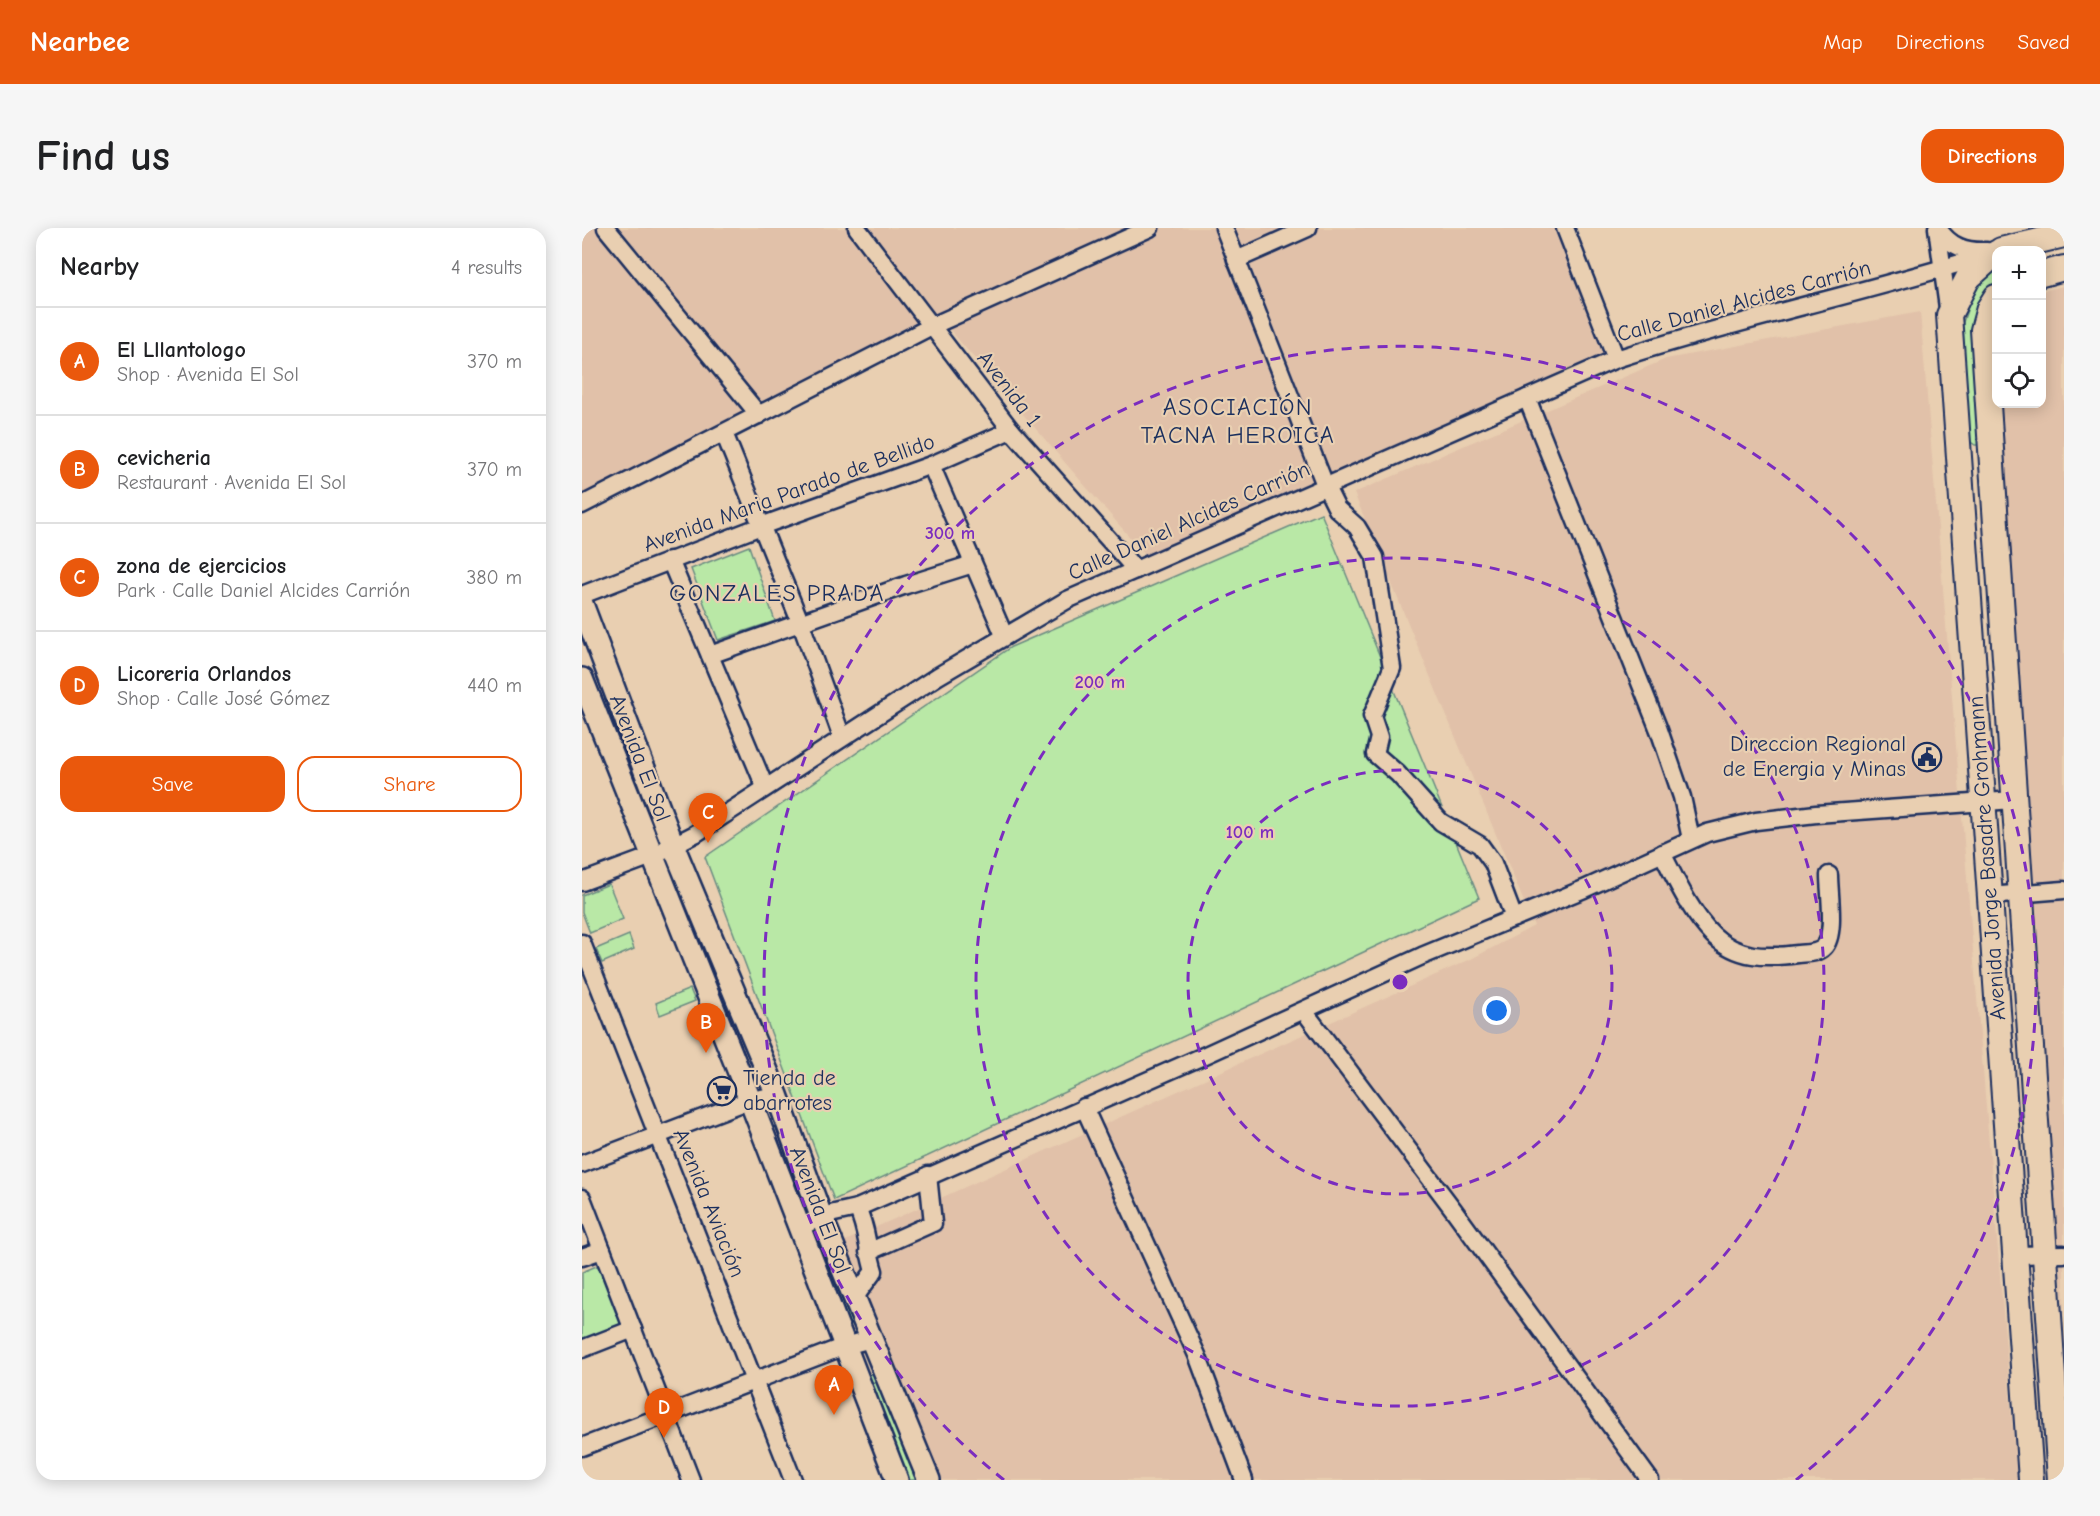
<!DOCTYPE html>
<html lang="en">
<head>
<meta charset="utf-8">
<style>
  body { margin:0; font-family:"Comic Neue",sans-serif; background:#f6f6f6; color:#202124 }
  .controls { position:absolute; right:18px; top:18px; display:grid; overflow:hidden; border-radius:12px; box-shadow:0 3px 15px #0003 }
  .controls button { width:54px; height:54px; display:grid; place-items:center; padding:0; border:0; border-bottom:2px solid #e0e0e0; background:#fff; color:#202124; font:30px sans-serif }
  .you { position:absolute; left:915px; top:783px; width:21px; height:21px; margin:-15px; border:4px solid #fff; border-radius:50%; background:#1a73e8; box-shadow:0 0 0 9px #1a73e833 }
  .badge { display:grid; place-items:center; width:39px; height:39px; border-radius:50%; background:#ea580c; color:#fff; font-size:20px; font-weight:700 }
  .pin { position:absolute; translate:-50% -50px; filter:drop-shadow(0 2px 3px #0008) }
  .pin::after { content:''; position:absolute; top:32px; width:21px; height:18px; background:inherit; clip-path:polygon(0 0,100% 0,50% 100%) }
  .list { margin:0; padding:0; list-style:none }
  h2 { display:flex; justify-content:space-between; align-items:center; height:78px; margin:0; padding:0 24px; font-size:26px }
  h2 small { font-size:20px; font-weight:400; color:#757577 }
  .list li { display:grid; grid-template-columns:39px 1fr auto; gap:18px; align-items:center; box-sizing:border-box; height:108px; padding:0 24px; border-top:2px solid #e0e0e0 }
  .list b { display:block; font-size:22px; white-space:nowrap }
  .list p { margin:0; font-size:20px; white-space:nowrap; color:#757577 }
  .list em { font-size:20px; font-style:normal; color:#757577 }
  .actions { display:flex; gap:12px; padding:18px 24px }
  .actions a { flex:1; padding:14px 0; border:2px solid #ea580c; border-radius:18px; text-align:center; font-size:21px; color:#ea580c }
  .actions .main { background:#ea580c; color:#fff }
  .icon { flex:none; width:33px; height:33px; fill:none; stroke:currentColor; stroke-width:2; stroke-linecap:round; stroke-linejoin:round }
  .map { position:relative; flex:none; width:1482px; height:1252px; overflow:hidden; border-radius:18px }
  header { display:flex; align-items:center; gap:36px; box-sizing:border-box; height:84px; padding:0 30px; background:#ea580c; color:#fff }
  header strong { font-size:28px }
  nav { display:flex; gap:33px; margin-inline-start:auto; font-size:21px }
  .intro { display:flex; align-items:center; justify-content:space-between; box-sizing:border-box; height:144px; padding:0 36px }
  h1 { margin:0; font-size:42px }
  .button { padding:15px 27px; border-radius:18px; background:#ea580c; color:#fff; font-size:21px; font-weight:700 }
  main { display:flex; gap:36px; padding:0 36px }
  aside { flex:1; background:#fff; border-radius:18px; box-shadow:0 3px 15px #0003 }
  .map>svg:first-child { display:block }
</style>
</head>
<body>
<header>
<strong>Nearbee</strong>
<nav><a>Map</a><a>Directions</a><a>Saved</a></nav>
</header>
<div class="intro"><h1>Find us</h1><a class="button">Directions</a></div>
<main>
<aside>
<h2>Nearby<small>4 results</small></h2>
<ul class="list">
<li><span class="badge">A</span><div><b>El Lllantologo</b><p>Shop · Avenida El Sol</p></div><em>370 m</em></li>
<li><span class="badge">B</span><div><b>cevicheria</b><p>Restaurant · Avenida El Sol</p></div><em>370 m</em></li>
<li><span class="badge">C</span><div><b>zona de ejercicios</b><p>Park · Calle Daniel Alcides Carrión</p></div><em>380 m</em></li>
<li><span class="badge">D</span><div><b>Licoreria Orlandos</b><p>Shop · Calle José Gómez</p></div><em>440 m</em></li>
</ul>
<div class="actions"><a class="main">Save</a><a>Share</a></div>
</aside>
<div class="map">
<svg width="1482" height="1252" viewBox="0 0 1482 1252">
  <rect width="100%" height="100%" fill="#e9cfb1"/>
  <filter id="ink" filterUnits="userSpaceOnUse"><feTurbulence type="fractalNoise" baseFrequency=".0167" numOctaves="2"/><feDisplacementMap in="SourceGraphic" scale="12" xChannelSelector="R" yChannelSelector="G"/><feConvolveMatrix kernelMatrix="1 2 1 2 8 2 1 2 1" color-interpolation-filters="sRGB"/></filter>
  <g filter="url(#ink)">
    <g fill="#e1c1a9">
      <path d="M0 0H971L1028 132 565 329 355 87 0 270Z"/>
      <path d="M1482 58V1086L1447 657 1407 101 1414 90V176H1460V63Z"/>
      <path d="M1338 84 1435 1252H360L261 1014 889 731 952 698 772 265 1084 131Z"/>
    </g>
    <g fill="#b9e8a6" stroke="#6a8c82" stroke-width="1.5">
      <path d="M1414 38V56L1402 70 1399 217H1393L1386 212 1379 100 1391 64Z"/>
      <path d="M739 285 897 670 252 972 123 629 429 419Z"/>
      <path d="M167 318 193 393 136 412 109 341Z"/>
      <path d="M27 656 41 691 8 705 0 684V667Z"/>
      <path d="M47 707 52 721 20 735 14 721Z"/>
      <path d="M108 761 113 773 78 787 74 775Z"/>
      <path d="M247 1018 275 1094 265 1099 236 1022Z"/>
      <path d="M17 1037 42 1098 0 1115V1044Z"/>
      <path d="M297 1143 342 1252H327L287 1147Z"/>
    </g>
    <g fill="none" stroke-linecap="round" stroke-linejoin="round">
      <g stroke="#1b2f5e" stroke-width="21">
        <g id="minor">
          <path d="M24 0 177 187"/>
          <path d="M275 0 429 202 554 342"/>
          <path d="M642 0 743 257 755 281 775 299 793 329 810 440 790 488 797 509 793 526 816 546 859 594 898 617 911 635 932 690"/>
          <path d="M983 0 1034 131"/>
          <path d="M1355 0 1367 87"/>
          <path d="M1356 0C1368 19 1384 24 1405 23"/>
          <path d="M654 32 726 0"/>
          <path d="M945 170 1077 502 1100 569 1109 611"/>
          <path d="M142 205 219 396 260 509"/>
          <path d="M349 237 422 407"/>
          <path d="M0 277 350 98 568 0"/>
          <path d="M88 332 183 559"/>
          <path d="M0 367 179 298 349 237 429 202"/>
          <path d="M128 427 324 357 391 336"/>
          <path d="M1080 625C1094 652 1109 685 1131 707 1156 731 1184 730 1216 726 1224 725 1236 726 1242 719 1254 707 1247 665 1247 647"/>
          <path d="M0 654 70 628 113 606 356 448 485 372 1034 131C1157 91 1284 65 1408 26"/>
          <path d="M1407 668 1482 662"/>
          <path d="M0 715 211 1252"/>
          <path d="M722 783 871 981 1068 1252"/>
          <path d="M502 879 615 1127 662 1252"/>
          <path d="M0 936 168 872 195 867"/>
          <path d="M0 970 109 1252"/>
          <path d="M218 1000 239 988 275 980 619 829 840 728 1002 661 1125 605 1174 593 1234 586 1432 572"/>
          <path d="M286 1024 351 995 346 947"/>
          <path d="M1433 1027 1482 1026"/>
          <path d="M0 1029 20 1022"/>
          <path d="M273 1069 292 1043C285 1021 285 999 275 980"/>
          <path d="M0 1121 51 1101"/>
          <path d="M0 1219 263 1118 289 1111"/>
        </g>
      </g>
      <g stroke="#1b2f5e" stroke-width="26">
        <g id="major">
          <path d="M0 376 91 617 195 867 239 988 347 1252"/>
          <path d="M0 451 168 872 315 1252"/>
        </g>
      </g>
      <g stroke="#1b2f5e" stroke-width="28">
        <g id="highway">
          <path d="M1419 22 1482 7"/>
          <path d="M1414 25 1386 50 1367 87 1449 1252"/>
          <path d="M1460 46 1482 40"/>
          <path d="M1414 69 1407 80 1401 102 1478 1252"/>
        </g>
      </g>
      <use href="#minor" stroke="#e9cfb1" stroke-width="16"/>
      <use href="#major" stroke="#e9cfb1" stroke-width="21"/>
      <use href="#highway" stroke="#e9cfb1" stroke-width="24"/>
    </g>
  </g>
  <g fill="none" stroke="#7b2cbf" stroke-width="3" stroke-dasharray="10 8">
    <circle cx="818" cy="754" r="212"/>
    <circle cx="818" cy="754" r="424"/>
    <path d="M422 1252A636 636 0 1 1 1214 1252"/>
  </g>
  <defs>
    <g id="civic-ring" transform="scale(1.5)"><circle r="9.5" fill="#e9cfb1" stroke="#1b2f5e" stroke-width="1.5"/><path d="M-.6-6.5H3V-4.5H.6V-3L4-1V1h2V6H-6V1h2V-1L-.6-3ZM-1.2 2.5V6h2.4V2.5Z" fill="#1b2f5e"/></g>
    <g id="supermarket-ring" transform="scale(1.5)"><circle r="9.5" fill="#e9cfb1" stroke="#1b2f5e" stroke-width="1.5"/><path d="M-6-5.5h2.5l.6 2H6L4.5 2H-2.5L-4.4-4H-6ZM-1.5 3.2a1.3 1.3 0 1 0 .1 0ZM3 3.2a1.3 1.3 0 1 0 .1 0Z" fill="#1b2f5e"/></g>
  </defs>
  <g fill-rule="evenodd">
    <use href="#civic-ring" x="1345" y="529"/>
    <use href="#supermarket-ring" x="140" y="863"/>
  </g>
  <g text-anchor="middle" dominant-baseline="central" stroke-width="4.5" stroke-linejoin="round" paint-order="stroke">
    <g font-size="22" fill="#1b2f5e" stroke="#e9cfb1">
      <text transform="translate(1162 73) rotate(-15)">Calle Daniel Alcides Carrión</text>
      <text transform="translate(427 161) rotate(52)">Avenida 1</text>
      <text transform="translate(207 265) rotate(-20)">Avenida Maria Parado de Bellido</text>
      <text transform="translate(607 293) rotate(-24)">Calle Daniel Alcides Carrión</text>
      <text transform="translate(58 530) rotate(69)">Avenida El Sol</text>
      <text transform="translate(1405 630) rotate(-94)">Avenida Jorge Basadre Grohmann</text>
      <text transform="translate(127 975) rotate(68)">Avenida Aviación</text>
      <text transform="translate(238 982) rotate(69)">Avenida El Sol</text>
    </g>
    <g font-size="22" fill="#1b2f5e" stroke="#e9cfb1" text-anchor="end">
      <text x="1324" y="516">Direccion Regional<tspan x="1324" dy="25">de Energia y Minas</tspan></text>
      <text x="161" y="850" text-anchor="start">Tienda de<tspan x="161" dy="25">abarrotes</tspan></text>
    </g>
    <g font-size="24" letter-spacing="1.5" fill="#1b2f5e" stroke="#e9cfb1">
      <text x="656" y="179">ASOCIACIÓN<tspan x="656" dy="28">TACNA HEROICA</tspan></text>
      <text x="195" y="365">GONZALES PRADA</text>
    </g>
  </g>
  <circle cx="818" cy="754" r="9" fill="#7b2cbf" stroke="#e9cfb1" stroke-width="3"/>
  <g font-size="18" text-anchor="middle" font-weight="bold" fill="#7b2cbf" stroke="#e9cfb1" stroke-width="4.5" stroke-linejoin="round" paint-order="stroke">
    <text x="368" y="311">300 m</text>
    <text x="518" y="460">200 m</text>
    <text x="668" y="610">100 m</text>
  </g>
</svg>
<div class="controls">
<button>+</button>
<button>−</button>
<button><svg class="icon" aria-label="locate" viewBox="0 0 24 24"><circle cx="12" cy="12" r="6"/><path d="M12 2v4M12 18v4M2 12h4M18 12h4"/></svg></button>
</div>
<div class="you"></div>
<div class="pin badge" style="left:252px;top:1187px">A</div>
<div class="pin badge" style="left:124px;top:825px">B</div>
<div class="pin badge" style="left:126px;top:615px">C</div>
<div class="pin badge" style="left:82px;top:1210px">D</div>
</div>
</main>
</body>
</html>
